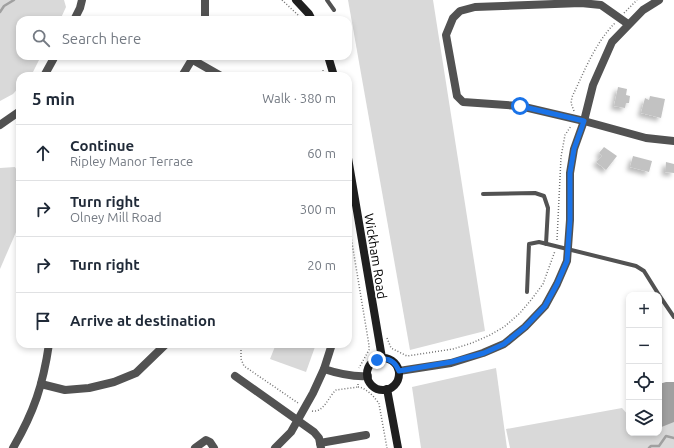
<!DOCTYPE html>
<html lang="en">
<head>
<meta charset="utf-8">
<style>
  body { margin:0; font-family:Ubuntu,sans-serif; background:#f6f6f7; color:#1f2937 }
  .controls { position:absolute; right:12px; bottom:12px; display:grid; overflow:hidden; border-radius:8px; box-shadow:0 2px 6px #0003 }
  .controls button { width:36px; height:36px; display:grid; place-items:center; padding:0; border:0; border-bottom:1px solid #e0e1e3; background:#fff; color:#1f2937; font:20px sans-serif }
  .stop { position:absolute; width:12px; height:12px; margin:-9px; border:3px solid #1a73e8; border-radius:50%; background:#fff }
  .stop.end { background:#1a73e8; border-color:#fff; box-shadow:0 1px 4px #0008 }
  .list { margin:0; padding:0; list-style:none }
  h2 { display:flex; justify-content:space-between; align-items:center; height:52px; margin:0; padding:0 16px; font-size:17px }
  h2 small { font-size:13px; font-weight:400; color:#747a83 }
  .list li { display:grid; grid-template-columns:26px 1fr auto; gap:12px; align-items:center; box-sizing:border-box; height:56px; padding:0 16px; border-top:1px solid #e0e1e3 }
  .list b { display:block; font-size:15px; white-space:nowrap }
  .list p { margin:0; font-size:13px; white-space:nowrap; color:#747a83 }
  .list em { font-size:13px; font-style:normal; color:#747a83 }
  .icon { flex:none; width:22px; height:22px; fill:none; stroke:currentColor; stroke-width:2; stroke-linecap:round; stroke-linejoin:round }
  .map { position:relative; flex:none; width:674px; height:448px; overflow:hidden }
  .search { position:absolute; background:#fff; box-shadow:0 2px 6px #0003; left:16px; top:16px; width:336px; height:44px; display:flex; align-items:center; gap:10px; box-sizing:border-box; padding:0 14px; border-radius:12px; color:#747a83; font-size:15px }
  .panel { position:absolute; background:#fff; box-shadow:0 2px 6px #0003; left:16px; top:72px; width:336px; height:276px; border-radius:12px }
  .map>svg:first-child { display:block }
</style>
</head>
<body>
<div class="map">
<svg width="674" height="448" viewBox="0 0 674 448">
  <defs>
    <filter id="shadow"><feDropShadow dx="-3.5" dy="3.5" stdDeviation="2" flood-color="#0004"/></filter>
  </defs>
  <rect width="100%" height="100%" fill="#fff"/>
  <g fill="#d9d9d9">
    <path d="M0 0H64L66 7 60 20H20V56H41L32 74 30 76H20V86L13 94 0 101Z"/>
    <path d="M348 0H433L485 331 410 350Z"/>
    <path d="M15 167 20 176V223L0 269V168Z"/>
    <path d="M276 344H316L306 372 270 359Z"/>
    <path d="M496 368 507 448H421L412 387Z"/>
    <path d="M622 408 629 416V433H659V426L674 419V448H510L506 429Z"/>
  </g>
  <path fill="#a0a0a0" d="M666 382H674V422L659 428V384Z"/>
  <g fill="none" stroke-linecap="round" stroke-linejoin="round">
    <g stroke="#a0a0a0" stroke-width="2.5">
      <path d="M0 12 4 6 14 0"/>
      <path d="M649 448 651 446H659L666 436 674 438"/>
    </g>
  </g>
  <g fill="#c2c2c2" filter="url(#shadow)">
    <path d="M618 87 627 89 626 95 630 96 629 103H626L625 108 614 106Z"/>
    <path d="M650 96 665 99 661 118 641 113 645 98 649 100Z"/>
    <path d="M604 147 617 156 606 170 596 162 602 156 599 153Z"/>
    <path d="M633 156 652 161 649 172 630 167Z"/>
    <path d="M666 162 674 164V173L665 172Z"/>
  </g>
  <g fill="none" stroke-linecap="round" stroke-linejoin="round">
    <g stroke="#747474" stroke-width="1.5" stroke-dasharray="1 2" stroke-linecap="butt">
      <path d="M282 0 298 15 302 20"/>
      <path d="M624 13 637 0"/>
      <path d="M323 70 324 76"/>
      <path d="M574 111 571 103 572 97C584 72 595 43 615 23"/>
      <path d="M348 219 369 345V350L359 368"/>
      <path d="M557 240 561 157 565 135 571 126"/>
      <path d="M387 338 391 348 407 356 453 349 472 343 490 335 504 327 520 313 531 300 543 284 555 251"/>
      <path d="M241 344V359L244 366 298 403"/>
      <path d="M358 384V387C365 387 376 398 379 404L387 448"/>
      <path d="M312 411C324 413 328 397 336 390L358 387"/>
    </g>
    <g stroke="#525252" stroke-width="4">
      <path d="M327 0 334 10"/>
      <path d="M483 194 535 193 544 196 548 208 546 244"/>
      <path d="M527 292 529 244 539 242 636 266 644 271 659 295"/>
      <path d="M659 295 674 317"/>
    </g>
    <g stroke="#525252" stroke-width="8">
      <path d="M74 20 80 8 82 0"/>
      <path d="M205 20V0"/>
      <path d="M628 24 601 5 581 3 475 7 460 11 453 18 446 35 457 96 463 102 520 106 584 121 646 138 674 141"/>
      <path d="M193 60 221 76"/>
      <path d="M44 76 55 56"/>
      <path d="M182 76 194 56"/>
      <path d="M0 125 20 111"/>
      <path d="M324 369C339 374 352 377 368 376"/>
      <path d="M399 371 451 363 483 353 504 344 525 327 545 306 557 284 567 261 570 220V173L574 149 584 121 593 85 612 42 643 10 659 0"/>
      <path d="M235 376 314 432 319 438 321 448"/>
      <path d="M41 384 65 390 89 388 114 382 136 373 166 344"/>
      <path d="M320 443 366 435"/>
      <path d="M13 448C34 412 43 385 49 344"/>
      <path d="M195 448 206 440 210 442 214 448"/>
      <path d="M275 448 291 432 313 393 324 369 332 344"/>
    </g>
    <g stroke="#1f1f1f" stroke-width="8">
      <path d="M296 0 309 14 312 20"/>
      <path d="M328 56 334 76"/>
      <path d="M348 158 382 358"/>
      <circle cx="383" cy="374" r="16"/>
      <path d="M387 389 398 448"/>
    </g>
  </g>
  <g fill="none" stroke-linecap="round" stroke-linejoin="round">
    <path stroke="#1a73e8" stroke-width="5" d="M377 360C388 357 395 361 399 371L451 362 484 353 504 344 525 327 545 306 557 284 567 261 570 220V173L574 149 584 121 520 106"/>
  </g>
  <g text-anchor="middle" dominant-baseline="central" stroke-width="3" stroke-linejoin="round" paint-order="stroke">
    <g font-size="13" fill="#000" stroke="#fff">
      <text transform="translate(376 256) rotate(81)">Wickham Road</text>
    </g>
  </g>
</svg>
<div class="controls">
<button>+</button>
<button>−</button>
<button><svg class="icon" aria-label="locate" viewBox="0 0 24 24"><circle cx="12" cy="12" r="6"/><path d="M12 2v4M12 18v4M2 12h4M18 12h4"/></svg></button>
<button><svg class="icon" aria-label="layers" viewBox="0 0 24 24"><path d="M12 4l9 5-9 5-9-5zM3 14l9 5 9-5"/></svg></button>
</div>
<div class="stop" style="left:520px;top:106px"></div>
<div class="stop end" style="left:377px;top:360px"></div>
<div class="search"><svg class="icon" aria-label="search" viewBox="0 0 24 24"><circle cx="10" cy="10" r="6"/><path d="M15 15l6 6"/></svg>Search here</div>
<section class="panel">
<h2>5 min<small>Walk · 380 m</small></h2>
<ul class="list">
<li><svg class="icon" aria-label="ahead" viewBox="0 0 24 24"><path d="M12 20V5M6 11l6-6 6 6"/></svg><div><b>Continue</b><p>Ripley Manor Terrace</p></div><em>60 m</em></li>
<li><svg class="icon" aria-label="right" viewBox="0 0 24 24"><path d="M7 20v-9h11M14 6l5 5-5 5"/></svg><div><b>Turn right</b><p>Olney Mill Road</p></div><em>300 m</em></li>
<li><svg class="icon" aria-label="right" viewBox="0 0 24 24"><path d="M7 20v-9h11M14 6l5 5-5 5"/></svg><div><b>Turn right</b></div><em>20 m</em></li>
<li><svg class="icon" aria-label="arrive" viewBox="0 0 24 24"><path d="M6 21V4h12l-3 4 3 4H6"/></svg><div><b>Arrive at destination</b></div></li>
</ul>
</section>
</div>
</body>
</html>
